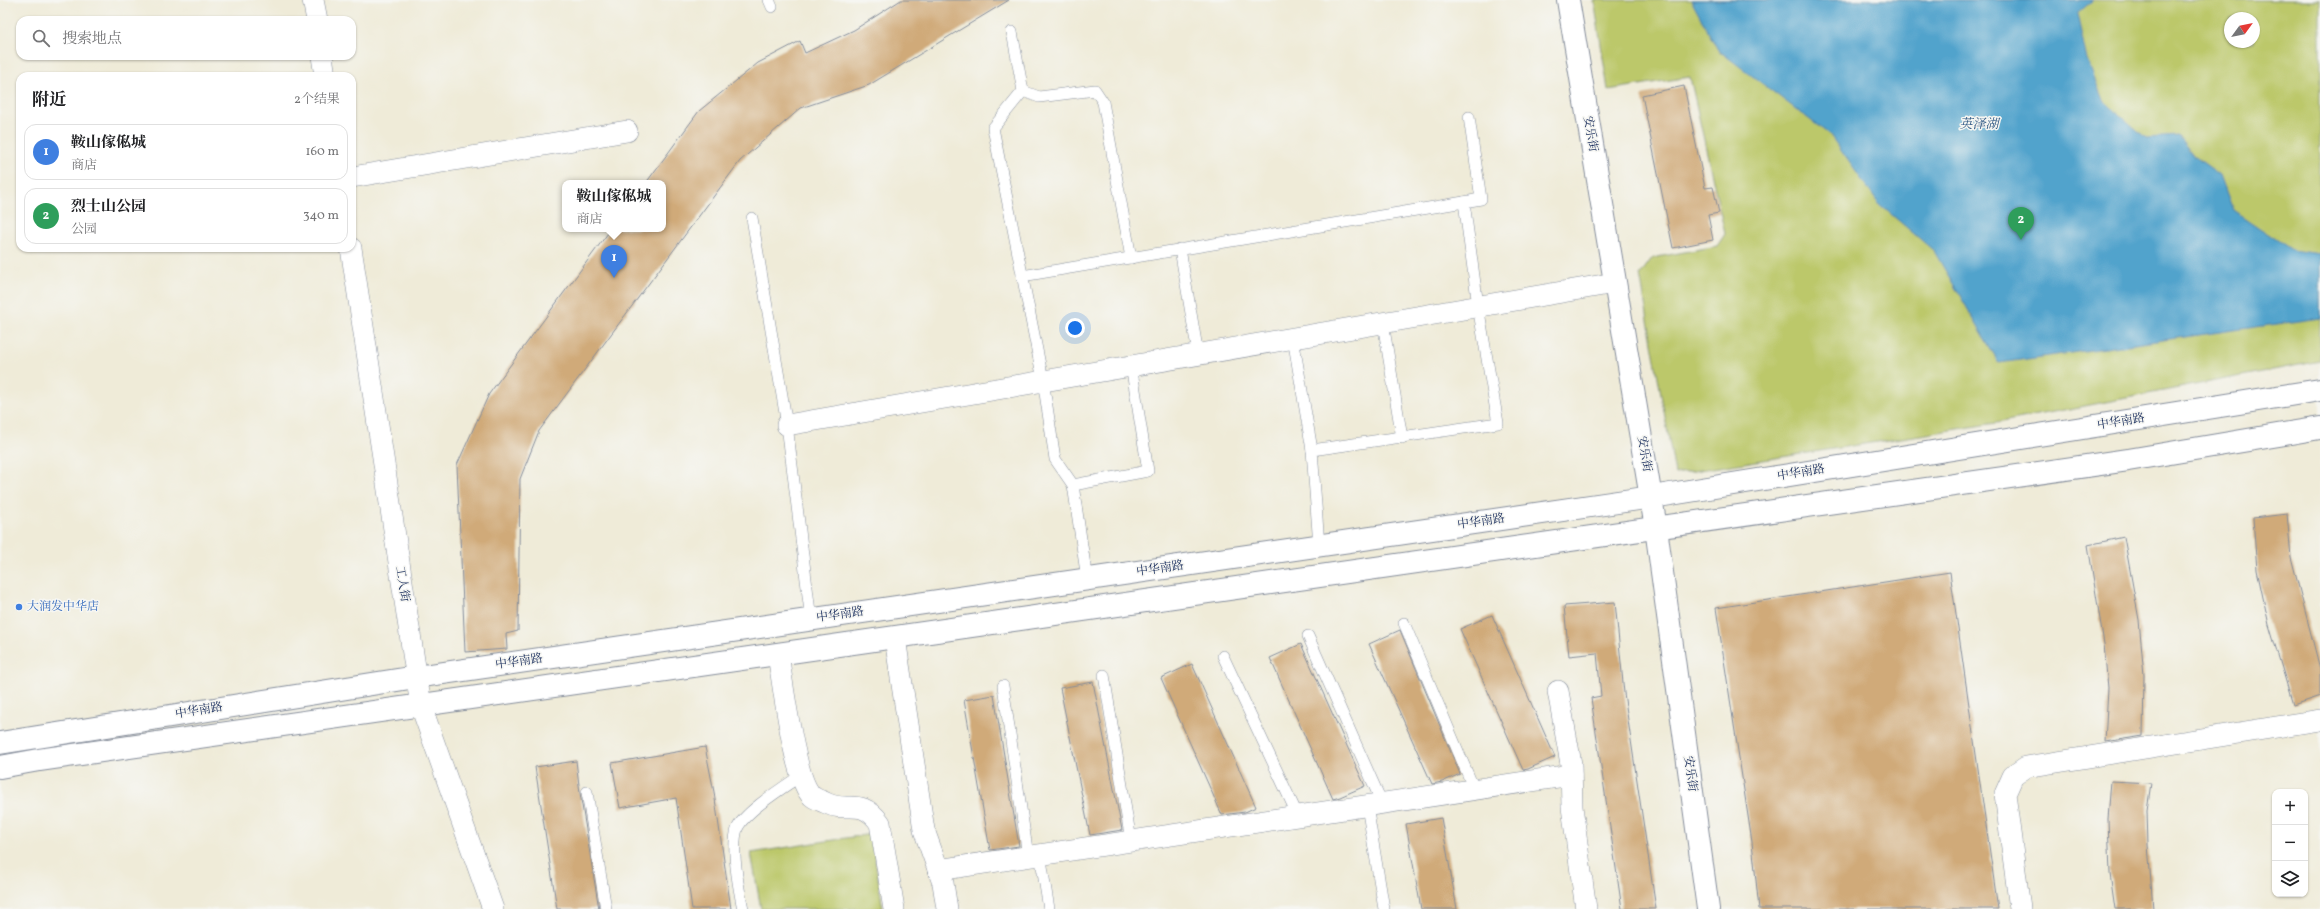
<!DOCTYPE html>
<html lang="zh">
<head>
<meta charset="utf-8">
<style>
  body { margin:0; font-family:Vollkorn,"Noto Serif SC",serif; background:#f2f2f2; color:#202124 }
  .controls { position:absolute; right:12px; bottom:12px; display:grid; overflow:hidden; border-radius:8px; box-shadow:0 1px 3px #0004 }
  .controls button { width:36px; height:36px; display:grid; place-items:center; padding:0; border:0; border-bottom:1px solid #e0e0e0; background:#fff; color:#202124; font:20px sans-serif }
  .compass { position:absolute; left:2224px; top:12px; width:36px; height:36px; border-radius:50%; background:#fff; box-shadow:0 1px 3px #0004; rotate:57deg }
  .you { position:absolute; left:1075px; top:328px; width:14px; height:14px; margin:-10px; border:3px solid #fff; border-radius:50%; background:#1a73e8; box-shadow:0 0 0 6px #1a73e833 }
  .badge { display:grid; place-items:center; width:26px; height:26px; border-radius:50%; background:#b45309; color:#fff; font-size:13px; font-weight:700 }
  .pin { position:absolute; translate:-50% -33px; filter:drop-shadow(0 1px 2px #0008) }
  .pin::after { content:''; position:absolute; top:21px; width:14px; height:12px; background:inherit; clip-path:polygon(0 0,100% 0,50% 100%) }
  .popup { position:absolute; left:562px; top:180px; width:104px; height:52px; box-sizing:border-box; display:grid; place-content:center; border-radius:8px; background:#fff; filter:drop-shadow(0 1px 3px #0005); font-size:13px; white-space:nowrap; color:#757577 }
  .popup b { font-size:15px; color:#202124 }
  .popup::after { content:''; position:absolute; left:50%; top:100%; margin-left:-8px; border:8px solid transparent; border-top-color:#fff }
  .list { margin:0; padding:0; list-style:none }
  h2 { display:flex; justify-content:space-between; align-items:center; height:52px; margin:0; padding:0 16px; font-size:17px }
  h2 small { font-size:13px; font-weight:400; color:#757577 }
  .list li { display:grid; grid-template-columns:26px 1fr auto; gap:12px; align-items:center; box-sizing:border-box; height:56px; margin:0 8px 8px; padding:0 8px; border:1px solid #e0e0e0; border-radius:12px }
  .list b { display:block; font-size:15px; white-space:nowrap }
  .list p { margin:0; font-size:13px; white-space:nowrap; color:#757577 }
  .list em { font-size:13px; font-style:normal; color:#757577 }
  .icon { flex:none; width:22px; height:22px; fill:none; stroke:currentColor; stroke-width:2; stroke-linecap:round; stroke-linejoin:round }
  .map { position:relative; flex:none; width:2320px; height:909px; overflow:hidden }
  .search { position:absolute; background:#fff; box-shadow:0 1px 3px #0004; left:16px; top:16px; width:340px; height:44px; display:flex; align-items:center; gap:10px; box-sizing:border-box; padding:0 14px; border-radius:12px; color:#757577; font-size:15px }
  .panel { position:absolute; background:#fff; box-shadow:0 1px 3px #0004; left:16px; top:72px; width:340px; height:180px; border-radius:12px }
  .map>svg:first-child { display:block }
</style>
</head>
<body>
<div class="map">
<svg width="2320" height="909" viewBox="0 0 2320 909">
  <rect width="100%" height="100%" fill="#f6f6f2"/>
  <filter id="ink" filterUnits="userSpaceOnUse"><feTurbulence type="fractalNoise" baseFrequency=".025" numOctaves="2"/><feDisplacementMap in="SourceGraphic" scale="8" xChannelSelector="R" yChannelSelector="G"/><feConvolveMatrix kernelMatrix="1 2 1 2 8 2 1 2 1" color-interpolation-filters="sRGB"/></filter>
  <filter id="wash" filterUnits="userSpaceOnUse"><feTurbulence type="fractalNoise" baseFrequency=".012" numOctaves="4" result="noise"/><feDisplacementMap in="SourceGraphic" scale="16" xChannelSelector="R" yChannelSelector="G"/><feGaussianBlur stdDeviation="0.9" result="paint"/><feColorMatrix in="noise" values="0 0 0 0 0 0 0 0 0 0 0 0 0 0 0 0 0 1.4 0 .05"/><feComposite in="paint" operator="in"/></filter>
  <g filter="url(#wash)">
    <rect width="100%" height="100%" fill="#efebd8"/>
    <g fill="#bcc86a" stroke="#6c7c64" fill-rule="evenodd">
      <path d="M1594 0H2320V361L1996 423 1675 474 1640 275 1652 258 1717 246 1725 234 1690 77 1608 90ZM2230 18H2254V42H2230Z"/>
      <path d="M871 834 883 909H761L751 853Z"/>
    </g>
    <path fill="#51a3cc" stroke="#366995" d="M1691 0H2093L2077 14 2087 60 2103 100 2146 138 2178 136 2194 156 2220 175 2233 210 2292 250 2320 254V318L1999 363 1934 251 1878 203 1830 135 1718 50Z"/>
    <g id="blocks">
      <g fill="#d0aa79">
        <path d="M901 0H1009L869 85 801 108 740 161 539 431 520 479 518 631 506 634 507 649 465 652 457 465 489 394 611 229H663V183H646L699 111 758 63 800 41 805 53 854 30Z"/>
        <path d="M1684 86 1705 188 1713 187 1719 213 1708 215 1713 240 1673 248 1642 95Z"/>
        <path d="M2287 514 2291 557 2320 669V696L2293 705 2269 625 2257 570 2253 518Z"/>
        <path d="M2124 537 2139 620 2144 675 2143 736 2105 742 2108 688 2104 644 2088 545Z"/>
        <path d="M1950 572 1998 909H1759L1752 842 1716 608Z"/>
        <path d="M1615 602 1624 693 1656 909H1622L1591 698 1601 696 1597 653 1569 656 1564 606Z"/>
        <path d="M1492 615 1555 757 1528 769 1523 770 1460 629Z"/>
        <path d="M1400 630 1460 774 1442 782 1432 784 1369 644Z"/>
        <path d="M1301 644 1365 786 1340 797 1333 799 1270 658Z"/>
        <path d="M1192 664 1256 807 1245 812 1222 815 1161 678Z"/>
        <path d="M1093 682 1122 830 1090 835 1060 688Z"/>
        <path d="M994 695 1019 846 990 850 964 700Z"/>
        <path d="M705 747 714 792 731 909H692L676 798 620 808 612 763Z"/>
        <path d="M576 761 580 793 599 909H557L535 767Z"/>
        <path d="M2111 781 2151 783 2147 810 2148 845 2153 909H2115L2110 874 2108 819Z"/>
        <path d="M1441 818 1457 909H1421L1406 824Z"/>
      </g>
    </g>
  </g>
  <g filter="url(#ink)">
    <use href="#blocks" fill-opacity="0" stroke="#858d9b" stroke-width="1"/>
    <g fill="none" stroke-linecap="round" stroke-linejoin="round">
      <g stroke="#858d9b" stroke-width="12">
        <g id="lane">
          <path d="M769 0 772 7"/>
          <path d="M1012 32 1023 91 993 128 1043 380 1055 459 1073 485 1087 579"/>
          <path d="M1023 91 1039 97 1095 90 1103 102 1131 258"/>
          <path d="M752 218 787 425 811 620"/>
          <path d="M1180 249 1198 354"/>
          <path d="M1022 276 1464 202"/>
          <path d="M1383 323 1402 438"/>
          <path d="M1293 338 1312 450"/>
          <path d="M1073 485 1148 471 1131 365"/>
          <path d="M1319 546 1312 450 1498 423 1478 306 1464 202 1481 199 1469 117"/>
          <path d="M1404 623 1474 789"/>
          <path d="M1308 636 1382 803"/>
          <path d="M1223 656 1298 816"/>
          <path d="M1104 675 1131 841"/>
          <path d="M1003 686 1028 856"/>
          <path d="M587 792 606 909"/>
          <path d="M1367 806 1384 909"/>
          <path d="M1040 854 1049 909"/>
          <path d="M743 909C739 890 731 848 737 829 744 812 784 787 800 776"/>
        </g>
      </g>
      <g stroke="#858d9b" stroke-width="22">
        <g id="street">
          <path d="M313 0 317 20"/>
          <path d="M322 56 325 76"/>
          <path d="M352 177 627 131"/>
          <path d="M351 248 421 706 493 909"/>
          <path d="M787 425 1615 283"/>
          <path d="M895 638 924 830 943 883 947 909"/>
          <path d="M778 655C783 682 794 780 812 796 815 799 822 801 826 803 848 814 860 796 880 823L894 909"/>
          <path d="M1558 691 1571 764 1572 807 1586 909"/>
          <path d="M938 870 1571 775"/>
          <path d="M2020 909 2005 794 2013 776 2026 767 2320 720"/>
        </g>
      </g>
      <g stroke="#858d9b" stroke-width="24">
        <g id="secondary">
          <path d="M1568 0 1656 528 1708 909"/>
          <path d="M0 743 416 677 1652 497 2320 390"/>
          <path d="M0 767 39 760 2128 460 2320 428"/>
        </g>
      </g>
      <use href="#lane" stroke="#fff" stroke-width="11"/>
      <use href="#street" stroke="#fff" stroke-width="21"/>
      <use href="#secondary" stroke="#fff" stroke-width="22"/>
    </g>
  </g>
  <circle fill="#3f7fe0" stroke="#f6f6f2" stroke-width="1.5" cx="19" cy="607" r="4"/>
  <g text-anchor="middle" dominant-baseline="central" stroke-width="3" stroke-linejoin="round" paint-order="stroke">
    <g font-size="12" fill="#1b2f5e" stroke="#f6f6f2">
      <text transform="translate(1590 134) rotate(80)">安乐街</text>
      <text transform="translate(2121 422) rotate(-9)">中华南路</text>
      <text transform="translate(1644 454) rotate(80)">安乐街</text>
      <text transform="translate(1801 473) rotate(-9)">中华南路</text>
      <text transform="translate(1481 522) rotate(-8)">中华南路</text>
      <text transform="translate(1160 569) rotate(-8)">中华南路</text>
      <text transform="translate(402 584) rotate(81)">工人街</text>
      <text transform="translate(840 615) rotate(-8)">中华南路</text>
      <text transform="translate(519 662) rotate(-8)">中华南路</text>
      <text transform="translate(199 711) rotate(-9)">中华南路</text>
      <text transform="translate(1690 774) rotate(82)">安乐街</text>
    </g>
    <g font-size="12" fill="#366cbe" stroke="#f6f6f2" text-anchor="start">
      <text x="27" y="607">大润发中华店</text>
    </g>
    <g font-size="13" font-style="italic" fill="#2e5884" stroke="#f6f6f2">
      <text x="1979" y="125">英泽湖</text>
    </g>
  </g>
</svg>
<div class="controls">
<button>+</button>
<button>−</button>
<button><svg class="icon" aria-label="layers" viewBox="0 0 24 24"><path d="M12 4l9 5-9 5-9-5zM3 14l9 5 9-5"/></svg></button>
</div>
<svg class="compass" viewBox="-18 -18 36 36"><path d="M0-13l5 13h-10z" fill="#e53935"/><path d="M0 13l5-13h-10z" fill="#757577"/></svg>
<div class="you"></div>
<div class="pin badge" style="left:614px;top:278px;background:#3f7fe0">1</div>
<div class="popup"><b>鞍山傢俬城</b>商店</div>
<div class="pin badge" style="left:2021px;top:240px;background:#2e9e5b">2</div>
<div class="search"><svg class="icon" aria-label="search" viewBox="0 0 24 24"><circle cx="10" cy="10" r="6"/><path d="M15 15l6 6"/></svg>搜索地点</div>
<section class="panel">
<h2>附近<small>2个结果</small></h2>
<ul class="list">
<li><span class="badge" style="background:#3f7fe0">1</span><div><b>鞍山傢俬城</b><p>商店</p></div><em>160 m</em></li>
<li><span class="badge" style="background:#2e9e5b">2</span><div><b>烈士山公园</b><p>公园</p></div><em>340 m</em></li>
</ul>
</section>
</div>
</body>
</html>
